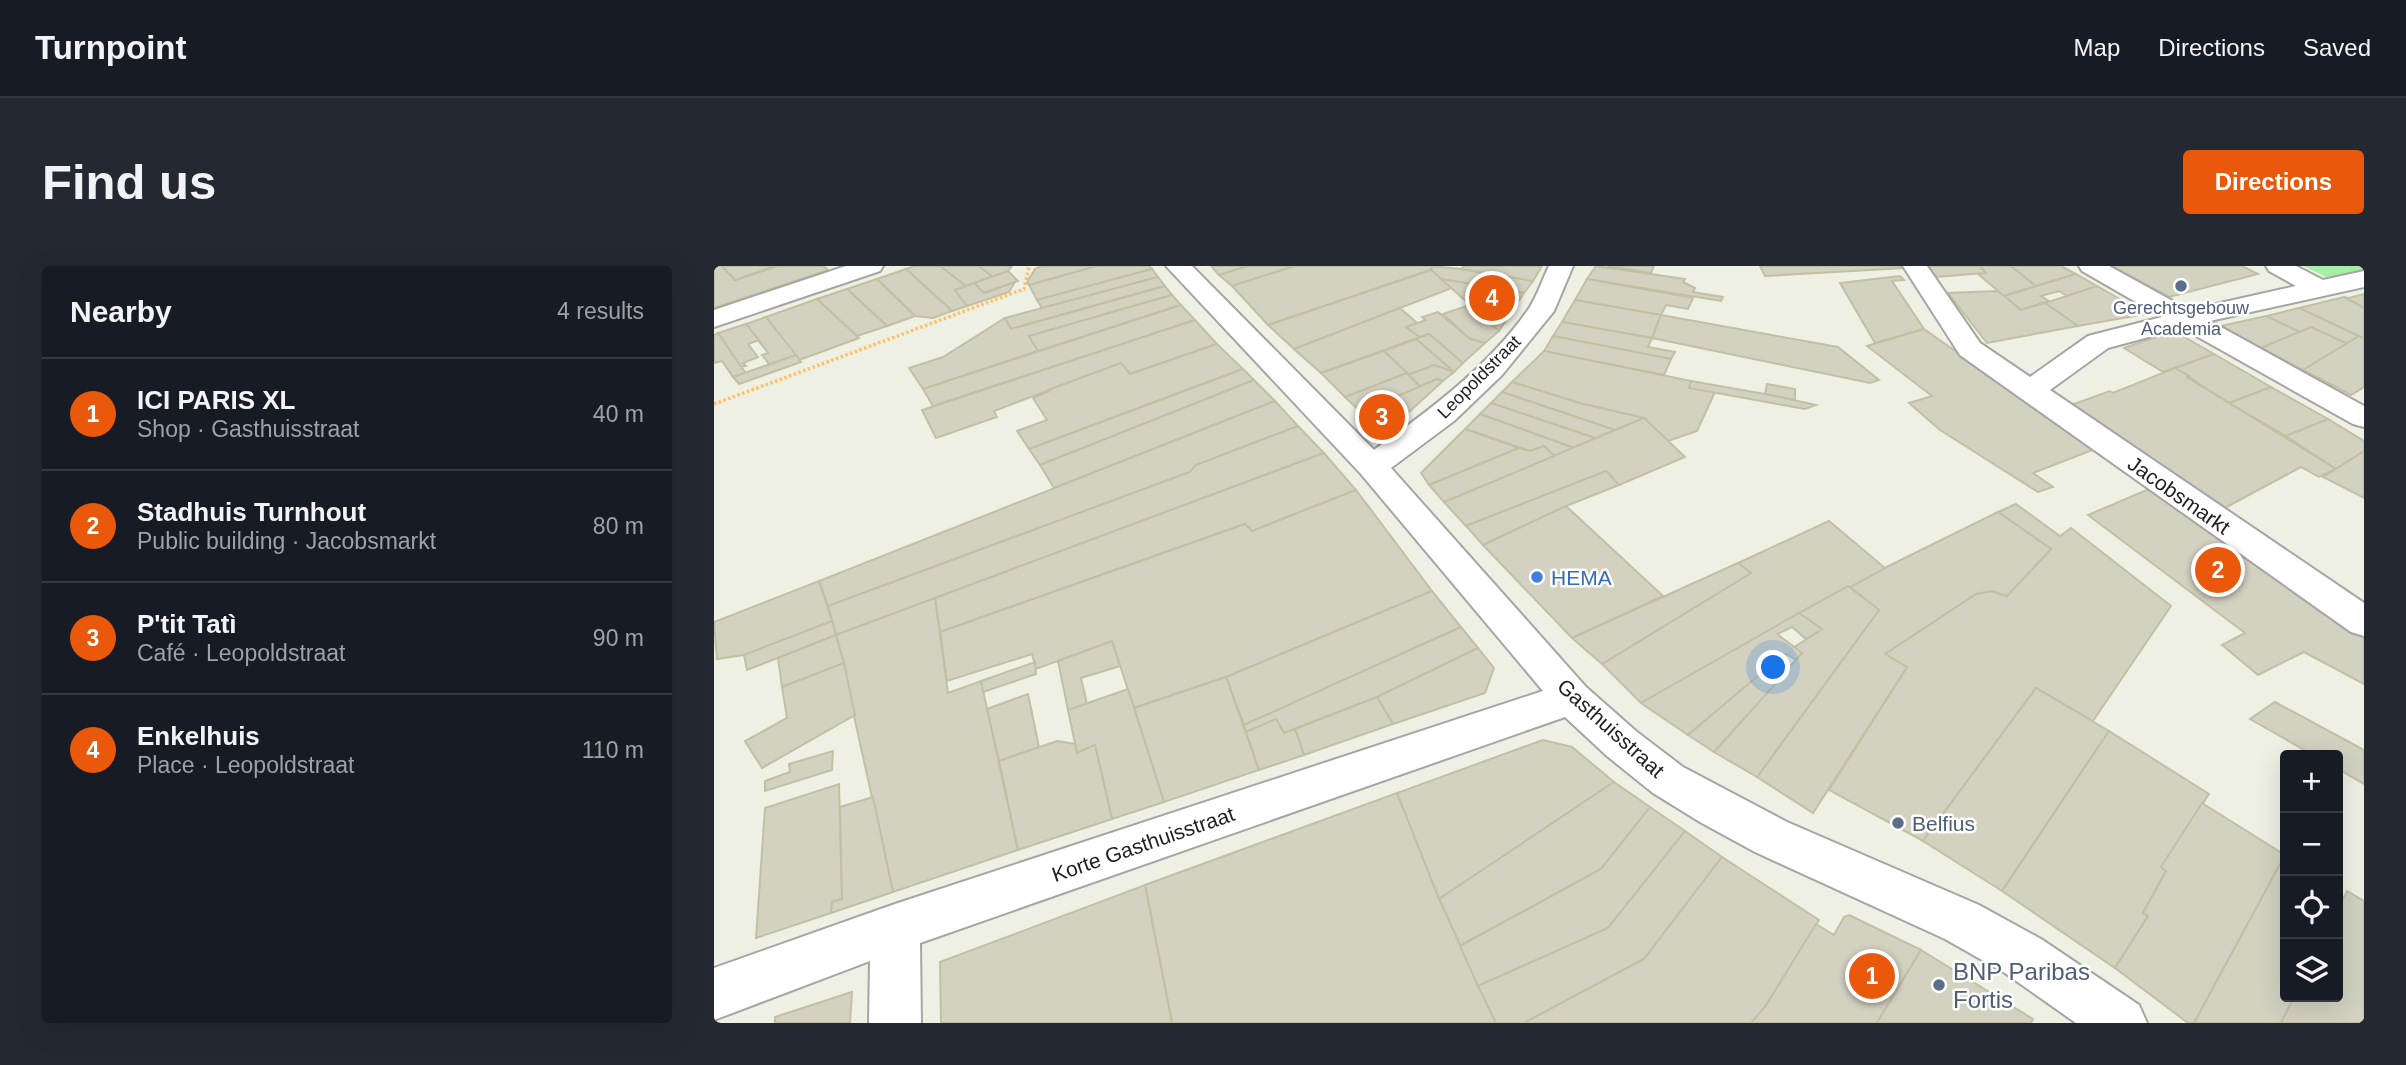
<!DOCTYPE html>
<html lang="en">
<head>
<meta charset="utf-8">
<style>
  body { margin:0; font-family:Arial,sans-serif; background:#242831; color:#f1f3f6 }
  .controls { position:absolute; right:21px; bottom:21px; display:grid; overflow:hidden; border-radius:7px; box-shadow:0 7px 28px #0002 }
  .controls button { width:63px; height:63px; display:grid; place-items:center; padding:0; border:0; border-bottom:2px solid #363941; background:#171b24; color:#f1f3f6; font:35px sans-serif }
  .you { position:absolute; left:1060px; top:402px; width:24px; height:24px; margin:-18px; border:5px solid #fff; border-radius:50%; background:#1a73e8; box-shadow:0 0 0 10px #1a73e833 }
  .badge { display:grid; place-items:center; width:46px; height:46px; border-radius:50%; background:#ea580c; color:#fff; font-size:23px; font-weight:700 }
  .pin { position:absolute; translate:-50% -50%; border:4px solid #fff; box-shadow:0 2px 7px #0006 }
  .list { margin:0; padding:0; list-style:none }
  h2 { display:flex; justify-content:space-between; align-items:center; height:91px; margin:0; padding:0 28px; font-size:30px }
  h2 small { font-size:23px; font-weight:400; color:#9ea1a6 }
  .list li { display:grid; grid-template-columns:46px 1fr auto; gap:21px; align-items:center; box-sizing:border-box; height:112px; padding:0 28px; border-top:2px solid #363941 }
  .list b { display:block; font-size:26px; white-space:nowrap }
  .list p { margin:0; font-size:23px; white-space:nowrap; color:#9ea1a6 }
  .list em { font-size:23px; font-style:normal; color:#9ea1a6 }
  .icon { flex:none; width:38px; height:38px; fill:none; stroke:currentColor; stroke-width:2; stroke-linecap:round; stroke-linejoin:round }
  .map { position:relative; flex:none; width:1650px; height:757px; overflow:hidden; border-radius:7px }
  header { display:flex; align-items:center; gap:42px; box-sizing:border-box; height:98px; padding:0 35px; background:#171b24; border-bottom:2px solid #363941 }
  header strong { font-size:33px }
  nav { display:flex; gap:38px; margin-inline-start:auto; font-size:24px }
  .intro { display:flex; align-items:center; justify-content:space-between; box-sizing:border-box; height:168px; padding:0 42px }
  h1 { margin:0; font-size:49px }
  .button { padding:18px 32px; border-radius:7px; background:#ea580c; color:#fff; font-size:24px; font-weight:700 }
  main { display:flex; gap:42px; padding:0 42px }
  aside { flex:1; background:#171b24; border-radius:7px; box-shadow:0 7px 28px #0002 }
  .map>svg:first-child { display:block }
</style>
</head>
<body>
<header>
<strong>Turnpoint</strong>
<nav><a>Map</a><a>Directions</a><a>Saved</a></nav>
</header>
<div class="intro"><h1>Find us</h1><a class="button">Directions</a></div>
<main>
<aside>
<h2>Nearby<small>4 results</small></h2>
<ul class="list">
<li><span class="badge">1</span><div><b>ICI PARIS XL</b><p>Shop · Gasthuisstraat</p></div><em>40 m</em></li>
<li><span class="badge">2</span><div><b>Stadhuis Turnhout</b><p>Public building · Jacobsmarkt</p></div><em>80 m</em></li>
<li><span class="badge">3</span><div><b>P'tit Tatì</b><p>Café · Leopoldstraat</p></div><em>90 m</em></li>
<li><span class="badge">4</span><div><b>Enkelhuis</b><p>Place · Leopoldstraat</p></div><em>110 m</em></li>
</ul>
</aside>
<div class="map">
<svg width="1650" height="757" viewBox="0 0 1650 757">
  <rect width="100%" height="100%" fill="#eef0e3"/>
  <path fill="#a5eea5" d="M1590 0H1650V5L1616 13Z"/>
  <g fill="#d3d1c0" stroke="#c2c0a4" stroke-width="2">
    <path d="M0 0H8L21 14 64 0H110L114 4 0 42Z"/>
    <path d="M8 0H62L21 14Z"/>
    <path d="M200 0H226L252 20 241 24 253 40 238 45 192 3Z"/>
    <path d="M226 0H265L279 11 252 20Z"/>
    <path d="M265 0H298L294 5 279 11Z"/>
    <path d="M327 0H383L315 19 313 16 321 3Z"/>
    <path d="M383 0H435L438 3 323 34 315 19Z"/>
    <path d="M497 0H534L505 9Z"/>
    <path d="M534 0H581L518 20 505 9Z"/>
    <path d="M581 0H718L717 4 554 59 518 20Z"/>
    <path d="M718 0 747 3 819 15 810 27 727 13 717 4Z"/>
    <path d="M750 0H828L819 15 747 3Z"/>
    <path d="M882 0 971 13 969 16 981 22 979 26 1009 31 1007 35 873 13Z"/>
    <path d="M893 0H940L937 7Z"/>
    <path d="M1046 0H1189L1190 2 1051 10Z"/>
    <path d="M1214 0H1266L1272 7 1222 11Z"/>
    <path d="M1266 0H1297L1322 20 1290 30 1264 8 1272 7Z"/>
    <path d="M1297 0H1347L1362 8 1322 20Z"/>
    <path d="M1398 0H1528L1544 8 1455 31Z"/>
    <path d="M192 3 238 45 219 52 201 50 163 13Z"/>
    <path d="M438 3 444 11 328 42 323 34Z"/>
    <path d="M717 4 738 22 580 83 554 59Z"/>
    <path d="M294 5 304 15 270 27 260 17Z"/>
    <path d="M1362 8 1383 20 1353 30 1345 25 1327 30 1335 35 1307 44 1290 30Z"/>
    <path d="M1186 10 1190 14 1178 15 1210 63 1161 77 1126 17Z"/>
    <path d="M444 11 451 20 297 63 291 52Z"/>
    <path d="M163 13 201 50 173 60 133 23Z"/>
    <path d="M727 13 810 27 800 42 768 37 762 44Z"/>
    <path d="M873 13 979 32 974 43 952 39 947 49 861 34Z"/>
    <path d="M301 16 295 26 253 40 241 24 260 17 270 27Z"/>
    <path d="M451 20 458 29 315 70 324 85 209 123 195 102 229 91 291 52 297 63Z"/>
    <path d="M1383 20 1432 48 1364 60 1331 37Z"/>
    <path d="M133 23 173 60 143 70 103 33Z"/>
    <path d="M1284 25 1307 44 1331 37 1364 60 1273 77 1234 27Z"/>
    <path d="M1650 28V42L1630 31 1635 32Z"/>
    <path d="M458 29 467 39 324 85 315 70Z"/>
    <path d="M1630 31 1650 42V73L1585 42Z"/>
    <path d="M103 33 145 72 85 94 52 51Z"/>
    <path d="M861 34 947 49 938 72 848 56Z"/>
    <path d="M768 37 800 42 785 65 762 44Z"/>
    <path d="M467 39 481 54 219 140 209 123Z"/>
    <path d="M756 39 785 65 771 77 756 73 729 48Z"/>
    <path d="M686 42 703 57 692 61 706 71 607 107 580 83Z"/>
    <path d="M1585 42 1645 70 1634 78 1597 61 1586 66 1552 50Z"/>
    <path d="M724 46 756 73 771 77 749 97 715 68 706 71 692 61 712 54 708 51Z"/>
    <path d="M947 49 1124 81 1165 114 1156 117 938 72Z"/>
    <path d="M1552 50 1586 66 1547 82 1507 60Z"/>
    <path d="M52 51 82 89 56 99 48 89 54 87 32 58Z"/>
    <path d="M481 54 503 78 416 108 407 97 280 145 283 151 222 172 208 144Z"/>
    <path d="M848 56 938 72 934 81 961 86 957 93 839 70Z"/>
    <path d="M32 58 45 74 34 78 44 91 29 97 32 100 27 101 4 67Z"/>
    <path d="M1597 61 1634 78 1589 104 1547 82Z"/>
    <path d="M1210 63 1381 183 1319 207 1339 221 1324 226 1226 164 1195 137 1218 130 1153 80Z"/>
    <path d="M1460 65 1500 88 1449 106 1410 82Z"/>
    <path d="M4 67 27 101 32 107 19 111 8 95 0 97V69Z"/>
    <path d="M715 68 749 97 740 106 702 73Z"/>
    <path d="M839 70 957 93 950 109 830 85Z"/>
    <path d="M1645 70 1650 73V121L1637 129 1589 104Z"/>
    <path d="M702 73 740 106 720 99 694 109 670 85Z"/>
    <path d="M503 78 529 103 315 183 303 165 333 154 319 132 336 125 334 124 407 97 416 108Z"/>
    <path d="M670 85 693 107 631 131 607 107Z"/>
    <path d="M830 85 977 115 975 122 1001 126 983 165 954 175 930 152 869 138 798 116Z"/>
    <path d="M1500 88 1557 121 1515 137 1461 102Z"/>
    <path d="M82 89 87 96 25 118 19 111Z"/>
    <path d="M720 99 740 106 729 115 723 113 706 120 694 109Z"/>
    <path d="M1461 102 1475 110 1473 111 1622 203 1605 211 1587 201 1509 243 1357 139 1396 125 1399 127Z"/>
    <path d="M529 103 540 114 326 199 315 183Z"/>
    <path d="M693 107 707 122 647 146 631 131Z"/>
    <path d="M723 113 729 115 681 159 668 155 658 158 647 146Z"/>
    <path d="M540 114 561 135 340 222 326 199Z"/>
    <path d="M977 115 1051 128 1102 139 1091 143 975 122Z"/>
    <path d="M798 116 869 138 930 152 901 164 788 126Z"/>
    <path d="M1053 118 1081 123V134L1051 128Z"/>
    <path d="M1557 121 1614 153 1572 170 1515 137Z"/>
    <path d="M788 126 901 164 881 172 777 137Z"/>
    <path d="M561 135 584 160 482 199 476 206 114 340 105 315Z"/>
    <path d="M777 137 881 172 860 182 766 148Z"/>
    <path d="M766 148 860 182 840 190 830 180 816 185 751 163Z"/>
    <path d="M930 152 971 191 905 219 892 205 752 260 730 236Z"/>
    <path d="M1614 153 1650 175V185L1622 203 1572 170Z"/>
    <path d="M584 160 610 187 122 369 114 340 476 206 482 199Z"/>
    <path d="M751 163 805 182 715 219 707 207Z"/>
    <path d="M830 180 840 190 730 236 715 219 805 182 816 185Z"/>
    <path d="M1650 185V232L1609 211 1622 203Z"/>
    <path d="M610 187 642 224 538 265 531 258 226 366 221 332Z"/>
    <path d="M892 205 905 219 852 240 769 279 752 260Z"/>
    <path d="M1440 221 1650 365V418L1590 386 1544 409 1508 379 1531 367 1374 249Z"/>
    <path d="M642 224 718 325 512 411 420 442 398 375 322 403 318 388 233 415 226 366 531 258 538 265Z"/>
    <path d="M1302 238 1346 270 1357 262 1457 340 1379 455 1322 422 1209 575 1115 524 1193 401 1171 388 1262 328 1277 325 1293 330 1337 283 1284 246Z"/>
    <path d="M852 240 949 330 858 372 769 279Z"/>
    <path d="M1284 246 1337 283 1293 330 1277 325 1262 328 1171 388 1193 401 1099 547 1043 511 1165 344 1134 320Z"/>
    <path d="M1115 255 1171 302 927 437 888 398 1037 307 1024 297Z"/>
    <path d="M1024 297 1037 307 888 398 858 372Z"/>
    <path d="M105 315 118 355 30 389 3 393 0 356Z"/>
    <path d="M1134 320 1165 344 1043 511 1000 486 1088 387 1079 382 1108 363 1085 347Z"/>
    <path d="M718 325 747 361 530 459 512 411Z"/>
    <path d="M221 332 234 427 267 415 304 584 179 626 122 369Z"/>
    <path d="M1085 347 1108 363 1092 373 1078 361 1063 368 1088 387 1082 394 1072 388 974 469 927 437Z"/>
    <path d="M118 355 122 369 33 404 30 389Z"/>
    <path d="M747 361 764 382 663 431 570 467 562 453 532 466 530 459Z"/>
    <path d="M122 369 130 397 68 421 64 392Z"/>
    <path d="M398 375 406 400 367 412 373 438 354 444 344 395Z"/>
    <path d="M764 382 780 402 771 427 679 458 663 431Z"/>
    <path d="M321 396 322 408 269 426 267 415Z"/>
    <path d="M130 397 141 449 48 502 31 475 73 452 68 421Z"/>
    <path d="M1058 398 1072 406 1000 486 974 469Z"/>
    <path d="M512 411 545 504 450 536 420 442Z"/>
    <path d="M1322 422 1395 465 1288 625 1209 575Z"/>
    <path d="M414 423 450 536 398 553 381 479 363 487 354 444Z"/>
    <path d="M314 428 325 481 285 495 273 443Z"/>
    <path d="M663 431 679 458 590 489 581 463Z"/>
    <path d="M1561 436 1650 484V518L1624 503V489H1599L1536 453Z"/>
    <path d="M562 453 570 467 581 463 590 489 545 504 532 466Z"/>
    <path d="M1395 465 1495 528 1447 601 1452 605 1429 647 1434 650 1401 702 1288 625Z"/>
    <path d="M829 474 858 481 900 516 725 633 683 527Z"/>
    <path d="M343 475 361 478 363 487 381 479 398 553 304 584 285 495Z"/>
    <path d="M119 485 118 504 51 525V515L76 506 75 498Z"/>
    <path d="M900 516 936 541 887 603 746 680 725 633Z"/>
    <path d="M125 518 128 633 118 636 117 647 42 672 51 542Z"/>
    <path d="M683 527 725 633 782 757H458L431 619Z"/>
    <path d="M159 531 179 626 117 647 118 636 128 633 126 541Z"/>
    <path d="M1488 537 1571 589 1480 757H1474L1401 702 1434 650 1429 647 1452 605 1447 601Z"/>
    <path d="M936 541 971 565 894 662 764 720 746 680 887 603Z"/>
    <path d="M971 565 1008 591 930 693 810 757H782L764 720 894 662Z"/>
    <path d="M1571 589V731H1580L1567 757H1480Z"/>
    <path d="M1008 591 1105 654 1051 741 1037 757H810L930 693Z"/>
    <path d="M431 619 458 757H227L226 696Z"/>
    <path d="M1633 625 1650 635V757H1567L1580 731H1624V643Z"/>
    <path d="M1135 649 1207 684 1163 757H1037L1051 741 1102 658 1120 669 1130 651Z"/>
    <path d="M1207 684 1319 753 1317 757H1163Z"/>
    <path d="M138 726 136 757H61V751Z"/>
  </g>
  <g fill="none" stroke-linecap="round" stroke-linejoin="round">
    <g stroke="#a5a5a5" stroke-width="4">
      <g id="minor">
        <path d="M132 0H169L166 5 0 61V44Z"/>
        <path d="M452 0H478L660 184C716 144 774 101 814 44 823 31 828 14 835 0H859L840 45 788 109 740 155 677 202 872 421 923 466 969 501 1073 556 1265 639 1327 673 1425 739 1433 757H1362L1291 707 1231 673 1041 586 986 556 939 527 893 490 851 451 206 677 207 757H155L156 695 0 754V702L181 638 829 425 647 208Z"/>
        <path d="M1189 0H1213L1266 77 1316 111 1374 70 1448 51 1368 5 1365 0H1395L1475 44 1582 20 1555 5 1552 0H1582L1609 14 1650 5V21L1496 55 1650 140V161L1639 158 1468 62 1394 82 1336 124 1650 337V370L1637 366 1246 89Z"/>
      </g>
    </g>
    <path stroke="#ffbf65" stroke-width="3.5" stroke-dasharray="2.5 2.5" stroke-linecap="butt" d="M0 138 310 23 315 0"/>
    <use href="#minor" fill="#fff" fill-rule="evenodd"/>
  </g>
  <g fill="#5c6f8a" stroke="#fff" stroke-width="2.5">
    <circle cx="1467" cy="20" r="7"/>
    <circle cx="1184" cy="557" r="7"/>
    <circle cx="1225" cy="719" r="7"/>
  </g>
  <circle fill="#3f7fe0" stroke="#fff" stroke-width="2.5" cx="823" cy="311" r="7"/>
  <g text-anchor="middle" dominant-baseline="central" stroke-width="5" stroke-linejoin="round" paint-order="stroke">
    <g font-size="18" fill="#4e5e75" stroke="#fff">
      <text x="1467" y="42">Gerechtsgebouw<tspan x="1467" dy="21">Academia</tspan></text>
    </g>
    <g font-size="18" fill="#1e1e1e" stroke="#fff">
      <text transform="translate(765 111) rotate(-45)">Leopoldstraat</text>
    </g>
    <g font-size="21" fill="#1e1e1e" stroke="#fff">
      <text transform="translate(1465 229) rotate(35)">Jacobsmarkt</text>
      <text transform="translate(897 462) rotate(42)">Gasthuisstraat</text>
      <text transform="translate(429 578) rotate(-19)">Korte Gasthuisstraat</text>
    </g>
    <g font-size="21" fill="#366cbe" stroke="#fff" text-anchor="start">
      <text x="837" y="311">HEMA</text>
    </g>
    <g font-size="21" fill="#4e5e75" stroke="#fff" text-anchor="start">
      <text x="1198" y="557">Belfius</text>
    </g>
    <g font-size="24" fill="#4e5e75" stroke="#fff" text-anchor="start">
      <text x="1239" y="705">BNP Paribas<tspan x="1239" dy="28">Fortis</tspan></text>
    </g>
  </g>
</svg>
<div class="controls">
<button>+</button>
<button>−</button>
<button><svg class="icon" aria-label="locate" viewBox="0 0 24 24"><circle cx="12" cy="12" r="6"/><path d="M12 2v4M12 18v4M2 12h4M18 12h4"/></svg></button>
<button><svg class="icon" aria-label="layers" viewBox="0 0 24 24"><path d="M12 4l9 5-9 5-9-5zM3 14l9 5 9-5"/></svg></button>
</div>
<div class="you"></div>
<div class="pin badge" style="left:1158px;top:710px">1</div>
<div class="pin badge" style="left:1504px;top:304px">2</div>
<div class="pin badge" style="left:668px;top:151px">3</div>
<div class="pin badge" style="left:778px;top:32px">4</div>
</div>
</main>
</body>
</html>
